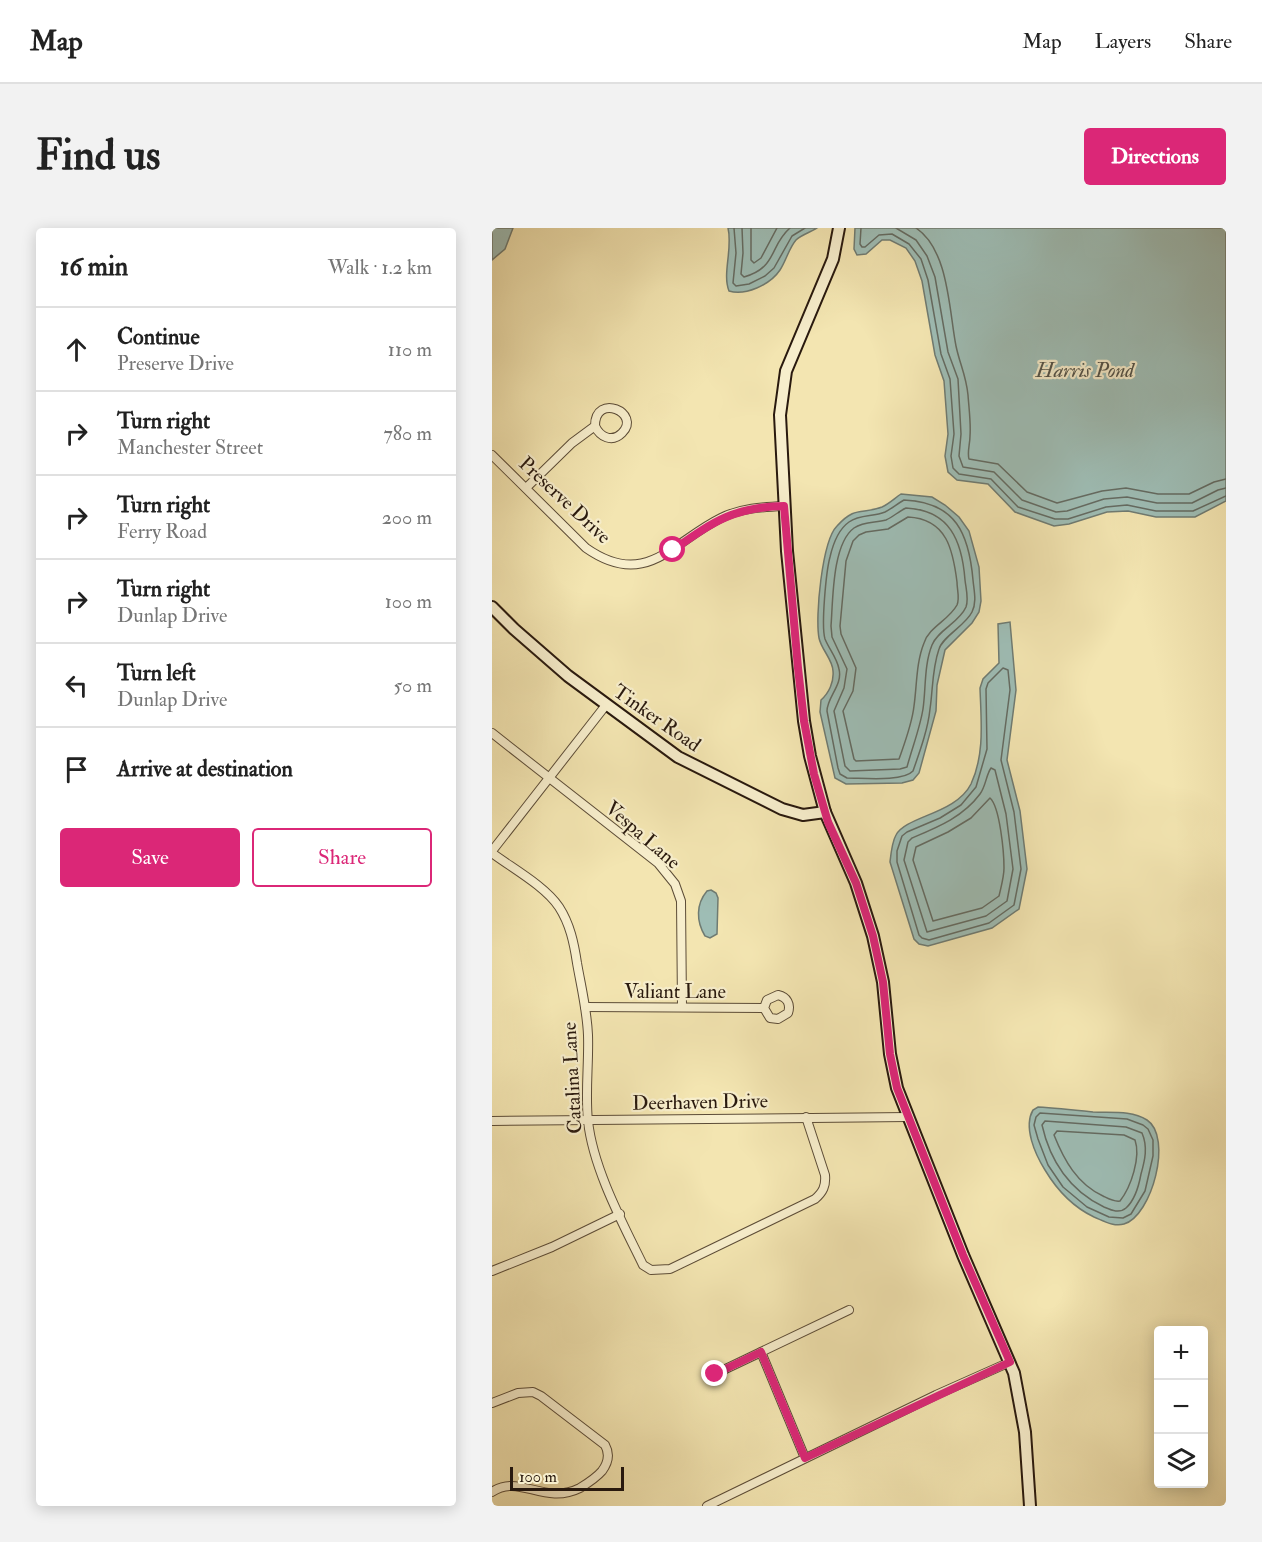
<!DOCTYPE html>
<html lang="en">
<head>
<meta charset="utf-8">
<style>
  body { margin:0; font-family:"IM FELL Double Pica",serif; background:#f2f2f2; color:#222 }
  .controls { position:absolute; right:18px; bottom:18px; display:grid; overflow:hidden; border-radius:6px; box-shadow:0 3px 15px #0003 }
  .controls button { width:54px; height:54px; display:grid; place-items:center; padding:0; border:0; border-bottom:2px solid #e0e0e0; background:#fff; color:#222; font:30px sans-serif }
  .scale { position:absolute; left:18px; bottom:15px; width:114px; box-sizing:border-box; padding-left:6px; border:3px solid #29190e; border-top:0; font-size:16px; line-height:21px; white-space:nowrap; color:#29190e; -webkit-text-stroke:4px #f7eecc; paint-order:stroke }
  .stop { position:absolute; width:18px; height:18px; margin:-14px; border:4px solid #db2777; border-radius:50%; background:#fff }
  .stop.end { background:#db2777; border-color:#fff; box-shadow:0 2px 6px #0008 }
  .list { margin:0; padding:0; list-style:none }
  h2 { display:flex; justify-content:space-between; align-items:center; height:78px; margin:0; padding:0 24px; font-size:26px }
  h2 small { font-size:20px; font-weight:400; color:#767676 }
  .list li { display:grid; grid-template-columns:39px 1fr auto; gap:18px; align-items:center; box-sizing:border-box; height:84px; padding:0 24px; border-top:2px solid #e0e0e0 }
  .list b { display:block; font-size:22px; white-space:nowrap }
  .list p { margin:0; font-size:20px; white-space:nowrap; color:#767676 }
  .list em { font-size:20px; font-style:normal; color:#767676 }
  .actions { display:flex; gap:12px; padding:18px 24px }
  .actions a { flex:1; padding:14px 0; border:2px solid #db2777; border-radius:6px; text-align:center; font-size:21px; color:#db2777 }
  .actions .main { background:#db2777; color:#fff }
  .icon { flex:none; width:33px; height:33px; fill:none; stroke:currentColor; stroke-width:2; stroke-linecap:round; stroke-linejoin:round }
  .map { position:relative; flex:none; width:734px; height:1278px; overflow:hidden; border-radius:6px }
  header { display:flex; align-items:center; gap:36px; box-sizing:border-box; height:84px; padding:0 30px; background:#fff; border-bottom:2px solid #e0e0e0 }
  header strong { font-size:28px }
  nav { display:flex; gap:33px; margin-inline-start:auto; font-size:21px }
  .intro { display:flex; align-items:center; justify-content:space-between; box-sizing:border-box; height:144px; padding:0 36px }
  h1 { margin:0; font-size:42px }
  .button { padding:15px 27px; border-radius:6px; background:#db2777; color:#fff; font-size:21px; font-weight:700 }
  main { display:flex; gap:36px; padding:0 36px }
  aside { flex:1; background:#fff; border-radius:6px; box-shadow:0 3px 15px #0003 }
  .map>svg:first-child { display:block }
</style>
</head>
<body>
<header>
<strong>Map</strong>
<nav><a>Map</a><a>Layers</a><a>Share</a></nav>
</header>
<div class="intro"><h1>Find us</h1><a class="button">Directions</a></div>
<main>
<aside>
<h2>16 min<small>Walk · 1.2 km</small></h2>
<ul class="list">
<li><svg class="icon" aria-label="ahead" viewBox="0 0 24 24"><path d="M12 20V5M6 11l6-6 6 6"/></svg><div><b>Continue</b><p>Preserve Drive</p></div><em>110 m</em></li>
<li><svg class="icon" aria-label="right" viewBox="0 0 24 24"><path d="M7 20v-9h11M14 6l5 5-5 5"/></svg><div><b>Turn right</b><p>Manchester Street</p></div><em>780 m</em></li>
<li><svg class="icon" aria-label="right" viewBox="0 0 24 24"><path d="M7 20v-9h11M14 6l5 5-5 5"/></svg><div><b>Turn right</b><p>Ferry Road</p></div><em>200 m</em></li>
<li><svg class="icon" aria-label="right" viewBox="0 0 24 24"><path d="M7 20v-9h11M14 6l5 5-5 5"/></svg><div><b>Turn right</b><p>Dunlap Drive</p></div><em>100 m</em></li>
<li><svg class="icon" aria-label="left" viewBox="0 0 24 24"><path d="M17 20v-9H6M10 6l-5 5 5 5"/></svg><div><b>Turn left</b><p>Dunlap Drive</p></div><em>50 m</em></li>
<li><svg class="icon" aria-label="arrive" viewBox="0 0 24 24"><path d="M6 21V4h12l-3 4 3 4H6"/></svg><div><b>Arrive at destination</b></div></li>
</ul>
<div class="actions"><a class="main">Save</a><a>Share</a></div>
</aside>
<div class="map">
<svg width="734" height="1278" viewBox="0 0 734 1278">
  <rect width="100%" height="100%" fill="#f3e5b1"/>
  <filter id="stains"><feTurbulence type="fractalNoise" baseFrequency=".00333" numOctaves="4"/><feColorMatrix values="0 0 0 0 .2 0 0 0 0 .09 0 0 0 0 .02 0 0 0 .5 -.17"/></filter>
  <radialGradient id="worn" r=".72"><stop offset=".6" stop-color="#630" stop-opacity="0"/><stop offset="1" stop-color="#630" stop-opacity=".3"/></radialGradient>
  <g fill="#9ebdb5" stroke="#6f7b72" stroke-width="1.5">
    <path d="M0 0H21L13 21 0 32Z"/>
    <path d="M236 0H325C319 4 309 7 304 12 297 20 294 33 288 42 278 57 253 68 237 63 230 46 241 20 236 0Z"/>
    <path d="M363 0H734V273L703 289H664L636 283 615 284 577 296 562 298 523 284 496 256 465 252 456 244 453 228 456 206 452 153 443 127 430 53 423 33 414 20 398 12H390L374 26 365 27 362 21Z"/>
    <path d="M409 266 440 269 453 277 467 289 477 303 487 339 489 373 487 384 480 395 453 422 445 457 444 483 427 545 421 552 410 555 354 556 343 550 328 484 329 472C337 465 342 454 341 443 341 432 329 421 327 410 323 389 330 313 345 298 364 277 370 287 390 279 397 276 403 270 409 266Z"/>
    <path d="M518 394 524 462 515 532 528 583 535 641 527 681 500 700 436 718 427 716 422 711 398 634C399 625 400 614 404 607 414 588 464 586 479 556 493 526 489 492 488 460L491 451 507 435 506 396Z"/>
    <path d="M219 662 224 665 226 670 225 706 218 710 213 708C204 693 204 676 215 663Z"/>
    <path d="M546 879C565 880 583 882 601 884 619 885 639 882 655 892 681 909 660 988 632 996 622 999 612 993 602 989 581 979 565 962 553 942 543 926 531 899 541 882Z"/>
  </g>
  <g fill="none" stroke-linecap="round" stroke-linejoin="round">
    <g stroke="#646b62" stroke-width="1.5">
      <path d="M242 0 244 25 241 55 244 58 257 56 273 48 282 40 300 8 313 0"/>
      <path d="M250 0 251 25 249 46 252 49C286 39 277 18 298 0"/>
      <path d="M259 0V32L262 35 269 30 285 0"/>
      <path d="M369 0 368 16 370 19H373L387 7 400 6 417 16 429 31 436 52 449 126 458 151 462 206 459 228 461 240 467 246 499 251 526 279 563 291H576L614 279 635 277 664 283H701L734 268"/>
      <path d="M404 0 424 12 435 28 443 49 456 124 466 151 469 206 467 228 471 239 502 244 530 272 564 284 575 283 612 271 635 269 665 275H700L726 262 734 260"/>
      <path d="M424 0C457 22 457 83 464 118 468 137 474 147 476 167 477 181 479 195 478 208 478 216 475 224 477 231L506 236 535 264 565 275 610 263 634 260 666 266H697L722 254 734 251"/>
      <path d="M412 272C464 274 477 306 481 352 482 363 485 374 480 384 473 398 451 408 447 421 440 441 441 461 438 481 436 501 428 523 421 543 411 554 371 550 355 550L348 546 346 540 335 483C335 469 351 457 347 441 345 430 337 421 333 411 329 398 334 344 338 329 341 316 347 301 357 294 368 286 381 289 393 284 399 281 405 276 412 272Z"/>
      <path d="M414 280C458 282 470 313 473 352 474 361 477 371 474 379 467 395 446 402 440 417 432 437 434 460 431 481 428 500 420 520 415 539L408 541 358 543 353 538 342 483 352 460 355 441 340 409 339 398C341 373 340 316 362 300 372 293 383 295 394 292 401 289 407 283 414 280Z"/>
      <path d="M416 289C455 291 461 322 465 354 465 362 468 370 465 377 457 392 437 399 432 415 424 435 425 457 422 478 420 496 413 514 407 531L364 533 362 531 351 483 361 463 364 440 349 406 348 398 354 333 361 313 367 307 374 304 396 301Z"/>
      <path d="M511 440 516 442 518 462 509 532 522 584 529 641 522 677 497 695 437 712 430 710 427 707 405 634V623L410 608 415 604 448 590 469 577 484 559 495 521 494 461 496 455Z"/>
      <path d="M499 540 503 542 514 586 521 641 515 673 494 688 435 704 412 632 416 614 420 610C446 599 471 589 488 566 494 558 494 547 499 540Z"/>
      <path d="M498 570C508 579 512 625 512 640 512 649 509 659 507 668L490 680 441 693 421 632 424 619 456 604 479 590Z"/>
      <path d="M548 885 635 891 651 897 656 901 661 912V928L653 963 639 986 631 990 617 989 595 979 571 959 556 937 546 911 542 897 544 889Z"/>
      <path d="M553 893 634 899 650 905C656 919 653 932 649 946 647 957 643 972 634 980 627 986 619 982 612 979 578 963 558 933 550 897Z"/>
      <path d="M565 903 632 907 643 912C649 929 639 959 628 973 622 974 617 971 611 968 585 956 572 932 562 907Z"/>
    </g>
    <g stroke="#5c4c37" stroke-width="10">
      <g id="street">
        <path d="M0 227 94 320C154 362 180 314 229 290 249 280 270 279 292 278"/>
        <path d="M34 260 80 215 103 198C103 164 150 185 130 205 120 215 108 209 103 198"/>
        <path d="M0 505 166 635 183 656 189 673 190 779"/>
        <path d="M0 623 114 477"/>
        <path d="M0 625C20 640 53 658 67 679 78 696 82 715 85 735 89 758 95 782 96 807 97 835 93 865 96 893 101 940 130 994 151 1037L159 1042 178 1041 323 971C331 964 334 958 333 947L314 889"/>
        <path d="M93 779 272 780 275 772 286 767C295 769 299 776 296 785L286 791 278 790 272 780"/>
        <path d="M0 893 417 889"/>
        <path d="M0 1043 60 1019 128 986"/>
        <path d="M269 1124 313 1230"/>
        <path d="M223 1146 357 1082"/>
        <path d="M0 1175 26 1165 41 1164 49 1168 113 1217C118 1226 116 1235 110 1243 104 1250 96 1255 88 1260 52 1278 27 1245 0 1264"/>
        <path d="M215 1278 444 1167 518 1134"/>
      </g>
    </g>
    <g stroke="#29190e" stroke-width="14">
      <g id="secondary">
        <path d="M347 0 341 31 294 143 288 187 295 323 312 493 318 528 333 584 364 655 381 708 391 754 398 826 405 860 471 1027 522 1145 533 1204 538 1278"/>
        <path d="M0 379 22 401 76 448 186 529 290 581 311 587 333 584"/>
      </g>
    </g>
    <use href="#street" stroke="#f7eecc" stroke-width="8"/>
    <use href="#secondary" stroke="#f7eecc" stroke-width="10"/>
  </g>
  <g fill="none" stroke-linecap="round" stroke-linejoin="round">
    <path stroke="#db2777" stroke-width="8" d="M181 322C221 294 241 279 292 278L306 440 312 493 322 546 336 594 364 655 381 708 391 754 398 826 405 860 471 1027 518 1134 313 1230 269 1124 223 1146"/>
  </g>
  <g text-anchor="middle" dominant-baseline="central" stroke-width="4.5" stroke-linejoin="round" paint-order="stroke">
    <g font-size="20" fill="#29190e" stroke="#f7eecc">
      <text transform="translate(73 272) rotate(43)">Preserve Drive</text>
      <text transform="translate(165 490) rotate(35)">Tinker Road</text>
      <text transform="translate(151 607) rotate(41)">Vespa Lane</text>
      <text x="183" y="763">Valiant Lane</text>
      <text transform="translate(80 850) rotate(-93)">Catalina Lane</text>
      <text transform="translate(208 874) rotate(-1)">Deerhaven Drive</text>
    </g>
    <g font-size="21" font-style="italic" fill="#525248" stroke="#f7eecc">
      <text x="593" y="142">Harris Pond</text>
    </g>
  </g>
  <rect width="100%" height="100%" filter="url(#stains)"/>
  <rect width="100%" height="100%" fill="url(#worn)"/>
</svg>
<div class="controls">
<button>+</button>
<button>−</button>
<button><svg class="icon" aria-label="layers" viewBox="0 0 24 24"><path d="M12 4l9 5-9 5-9-5zM3 14l9 5 9-5"/></svg></button>
</div>
<div class="scale">100 m</div>
<div class="stop" style="left:181px;top:322px"></div>
<div class="stop end" style="left:223px;top:1146px"></div>
</div>
</main>
</body>
</html>
